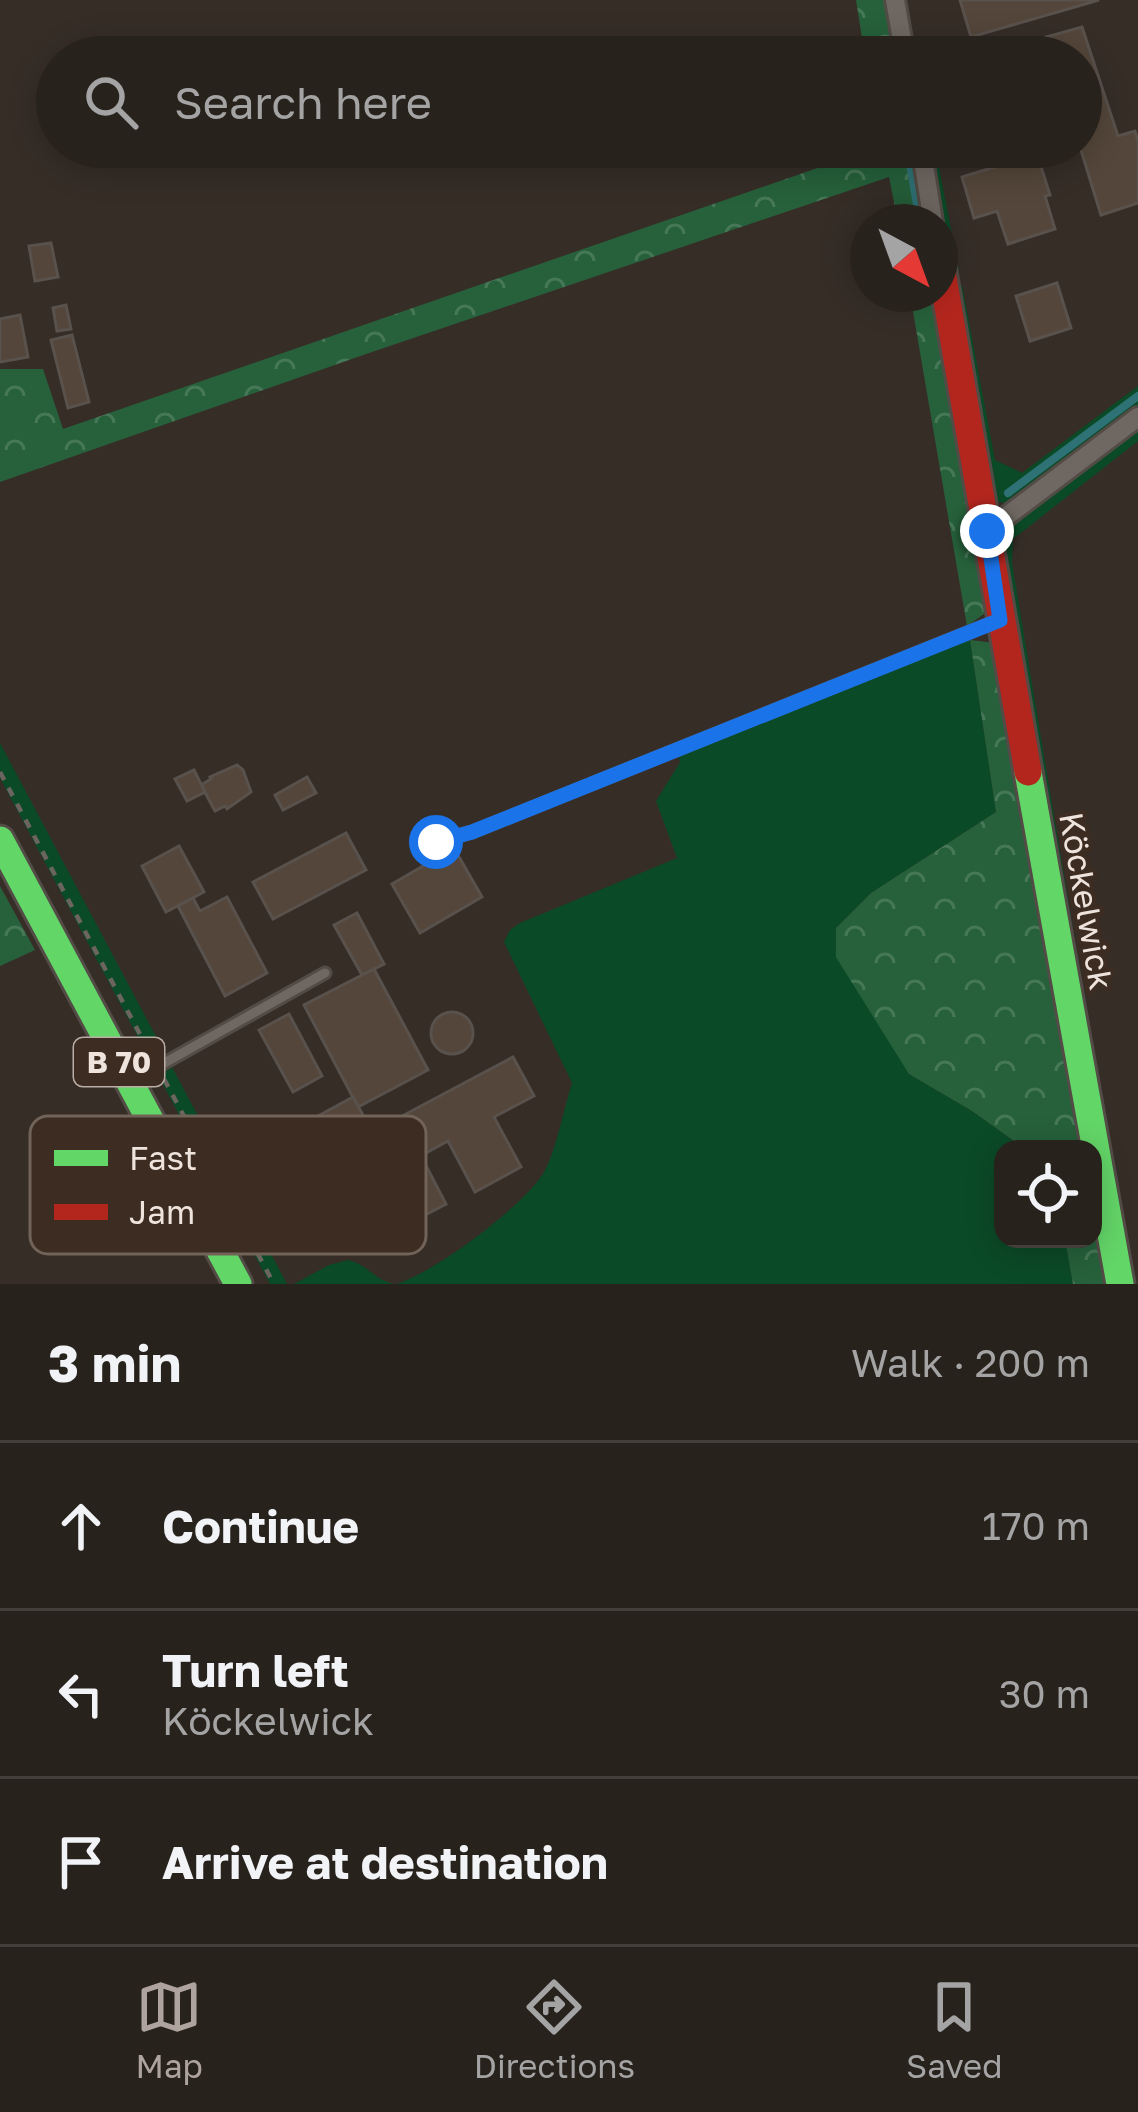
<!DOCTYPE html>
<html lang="en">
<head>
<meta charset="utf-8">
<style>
  body { margin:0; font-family:"Golos Text",sans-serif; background:#302a26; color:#f1f3f6 }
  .controls { position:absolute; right:36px; bottom:36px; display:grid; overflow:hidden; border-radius:24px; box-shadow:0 6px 30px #0003 }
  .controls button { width:108px; height:108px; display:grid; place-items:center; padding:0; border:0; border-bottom:3px solid #443f3b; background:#28221d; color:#f1f3f6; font:60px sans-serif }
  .compass { position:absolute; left:850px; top:204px; width:108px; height:108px; border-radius:50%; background:#28221d; box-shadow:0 6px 30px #0003; rotate:139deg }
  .stop { position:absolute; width:36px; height:36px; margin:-27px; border:9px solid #1a73e8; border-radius:50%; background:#fff }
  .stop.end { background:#1a73e8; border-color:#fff; box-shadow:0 3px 12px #0008 }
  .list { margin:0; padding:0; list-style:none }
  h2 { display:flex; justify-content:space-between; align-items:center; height:156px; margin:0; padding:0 48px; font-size:51px }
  h2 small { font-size:39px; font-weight:400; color:#a5a4a4 }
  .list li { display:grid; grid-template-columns:78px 1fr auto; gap:36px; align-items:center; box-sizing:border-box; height:168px; padding:0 48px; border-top:3px solid #443f3b }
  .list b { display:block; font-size:45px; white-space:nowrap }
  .list p { margin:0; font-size:39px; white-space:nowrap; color:#a5a4a4 }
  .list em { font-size:39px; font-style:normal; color:#a5a4a4 }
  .icon { flex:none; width:66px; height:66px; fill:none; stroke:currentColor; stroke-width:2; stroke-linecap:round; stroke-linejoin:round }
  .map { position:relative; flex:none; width:1138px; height:1284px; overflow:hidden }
  .search { position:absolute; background:#28221d; box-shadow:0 6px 30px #0003; left:36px; right:36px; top:36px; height:132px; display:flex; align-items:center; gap:30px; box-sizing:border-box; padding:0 42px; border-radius:66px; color:#a5a4a4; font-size:45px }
  .sheet { height:660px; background:#28221d }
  nav { display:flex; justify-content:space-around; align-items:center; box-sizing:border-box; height:168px; border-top:3px solid #443f3b; background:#28221d; font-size:33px; color:#a5a4a4 }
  nav a { display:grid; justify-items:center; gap:6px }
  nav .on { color:#aea49d }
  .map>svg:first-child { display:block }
</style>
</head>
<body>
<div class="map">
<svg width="1138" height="1284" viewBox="0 0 1138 1284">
  <defs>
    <pattern id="forest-crowns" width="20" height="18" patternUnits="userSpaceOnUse" patternTransform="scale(3)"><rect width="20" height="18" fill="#26613b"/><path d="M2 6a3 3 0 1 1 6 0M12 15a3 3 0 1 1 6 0" fill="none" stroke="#467857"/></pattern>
  </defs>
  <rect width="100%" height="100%" fill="#362d27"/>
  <g fill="#0b4a27">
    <path d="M927 147H935L959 270 952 271 948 265Z"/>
    <path d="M962 285 995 460 1022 473 1138 386V408L1022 495 1005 503 994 501 987 491 957 287Z"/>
    <path d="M1138 422V441L1013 539 1012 563 1132 1284 998 536 1005 527Z"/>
    <path d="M970 640 996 812 871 893 836 928 909 1074 972 1111 1014 1141 1020 1149H1003V1239H1065L1073 1284H396C434 1273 524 1206 544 1172 556 1151 564 1108 572 1083L504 942 510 930 520 923 677 858 656 801 680 762 678 755Z"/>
    <path d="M0 743 167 1057 149 1058 0 778Z"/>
    <path d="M172 1067 287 1284H270L161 1081 166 1071Z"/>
    <path d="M348 1260C369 1265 371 1278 394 1284H294L329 1265Z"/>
  </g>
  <g fill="url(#forest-crowns)">
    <path d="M856 0H887L897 57H865Z"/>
    <path d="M878 147H913L926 222H898L889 177 369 353 0 482V369H43L63 429Z"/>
    <path d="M910 294H939L991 609 967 626Z"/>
    <path d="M970 640 995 643 1084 1149H1020L1014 1141 972 1111 909 1074 836 957V928L871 893 996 812Z"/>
    <path d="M0 886 35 950 0 966Z"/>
    <path d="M1093 1201 1108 1284H1073L1065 1239H1093Z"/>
  </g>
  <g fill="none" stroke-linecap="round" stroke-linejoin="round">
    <g stroke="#2f7275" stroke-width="8">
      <path d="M907 147 920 222"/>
      <path d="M1008 493 1138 396"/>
    </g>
  </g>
  <g fill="#54463a" stroke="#59514c" stroke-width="3">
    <path d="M960 0H1099L971 37Z"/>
    <path d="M1082 27 1118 136 1135 131 1138 141V203L1101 215 1080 147 1081 57H1052L1046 37Z"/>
    <path d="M1037 154 1050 195 1045 196 1055 229 1008 244 997 211 974 218 962 177Z"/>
    <path d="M51 243 58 277 35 281 29 246Z"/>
    <path d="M1057 283 1071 328 1030 341 1016 296Z"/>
    <path d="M66 305 71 329 57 331 53 308Z"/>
    <path d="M20 315 28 357 0 362V319Z"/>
    <path d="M72 335 89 402 68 408 51 340Z"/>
    <path d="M237 765 243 770 251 792 227 809 225 806 215 811 201 785 211 779 210 777Z"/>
    <path d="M194 770 205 792 187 801 175 779Z"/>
    <path d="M307 777 316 793 283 810 275 795Z"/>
    <path d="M346 833 366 870 273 919 253 882Z"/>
    <path d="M179 846 204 892 166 912 142 866Z"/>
    <path d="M454 848 482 897 420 933 392 884Z"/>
    <path d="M227 897 267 973 225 996 178 906 193 898 200 911Z"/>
    <path d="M357 913 384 964 362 975 334 925Z"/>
    <path d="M374 969 428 1070 358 1107 304 1005Z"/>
    <circle cx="452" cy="1033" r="21"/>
    <path d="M289 1014 322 1076 293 1092 259 1030Z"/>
    <path d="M513 1057 534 1096 494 1117 521 1167 475 1192 448 1141 393 1171 372 1132Z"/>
    <path d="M353 1097 380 1146 320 1176 294 1129Z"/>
    <path d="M421 1156 446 1204 400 1228 375 1181Z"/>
  </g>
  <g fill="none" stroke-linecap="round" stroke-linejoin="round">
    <g stroke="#534b46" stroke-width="15">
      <g id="lane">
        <path d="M436 842 472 832 994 622"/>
        <path d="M136 1079 325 973"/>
      </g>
    </g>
    <g stroke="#534b46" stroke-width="24">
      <g id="street">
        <path d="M895 0 905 57"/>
        <path d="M921 147 933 222"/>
        <path d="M987 531 1138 417"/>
      </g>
    </g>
    <g stroke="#534b46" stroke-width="33">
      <g id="fast">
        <path d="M1028 772 1120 1284"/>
        <path d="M0 840 238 1284"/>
      </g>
    </g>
    <g stroke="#534b46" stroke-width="33">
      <path id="jam" d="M940 260 1028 772"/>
    </g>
    <g stroke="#6b645f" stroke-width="4.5" stroke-dasharray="9 9" stroke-linecap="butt">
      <path d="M0 772 150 1053"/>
      <path d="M164 1079 274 1284"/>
    </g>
    <use href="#lane" stroke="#6f6862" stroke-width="9"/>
    <use href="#street" stroke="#6f6862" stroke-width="18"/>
    <use href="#fast" stroke="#63d668" stroke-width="27"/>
    <use href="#jam" stroke="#b3261e" stroke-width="27"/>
  </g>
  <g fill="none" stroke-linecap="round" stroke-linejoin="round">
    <path stroke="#1a73e8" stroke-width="15" d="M436 842 472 832 1000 620 987 531"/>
  </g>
  <g text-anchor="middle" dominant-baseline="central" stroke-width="9" stroke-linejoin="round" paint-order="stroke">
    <rect fill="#3c2c21" stroke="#b9ada5" stroke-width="3" x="74" y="1038" width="90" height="48" rx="9"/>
    <g font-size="30" font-weight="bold" fill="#efe4dd">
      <text x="119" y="1062">B 70</text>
    </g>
    <g font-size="33" fill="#efe4dd" stroke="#3c2c21">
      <text transform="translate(1087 901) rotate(80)">Köckelwick</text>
    </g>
  </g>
  <rect x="30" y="1116" width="396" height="138" rx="18" fill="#3c2c21" stroke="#726359" stroke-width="3"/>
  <rect x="54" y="1150" width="54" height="16" fill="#63d668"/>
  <rect x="54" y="1204" width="54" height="16" fill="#b3261e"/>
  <g font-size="33" fill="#efe4dd">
    <text x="129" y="1170">Fast</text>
    <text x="129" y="1224">Jam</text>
  </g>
</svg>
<div class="controls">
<button><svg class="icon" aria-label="locate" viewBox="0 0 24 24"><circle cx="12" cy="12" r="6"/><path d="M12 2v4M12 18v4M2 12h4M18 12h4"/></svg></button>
</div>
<svg class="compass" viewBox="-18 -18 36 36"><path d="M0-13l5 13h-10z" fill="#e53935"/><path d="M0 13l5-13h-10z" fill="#a5a4a4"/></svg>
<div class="stop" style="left:436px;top:842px"></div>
<div class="stop end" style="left:987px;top:531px"></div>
<div class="search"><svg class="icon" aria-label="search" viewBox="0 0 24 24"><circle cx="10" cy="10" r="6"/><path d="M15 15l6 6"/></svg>Search here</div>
</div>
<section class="sheet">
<h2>3 min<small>Walk · 200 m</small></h2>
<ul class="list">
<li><svg class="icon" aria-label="ahead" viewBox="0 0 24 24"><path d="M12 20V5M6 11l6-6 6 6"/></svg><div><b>Continue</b></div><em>170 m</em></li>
<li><svg class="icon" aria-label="left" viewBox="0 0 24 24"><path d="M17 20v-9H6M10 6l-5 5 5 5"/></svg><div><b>Turn left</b><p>Köckelwick</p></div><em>30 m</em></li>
<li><svg class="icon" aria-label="arrive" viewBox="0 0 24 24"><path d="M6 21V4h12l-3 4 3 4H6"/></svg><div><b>Arrive at destination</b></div></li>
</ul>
</section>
<nav>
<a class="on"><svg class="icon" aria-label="map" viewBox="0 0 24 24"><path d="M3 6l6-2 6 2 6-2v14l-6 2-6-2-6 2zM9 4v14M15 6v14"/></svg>Map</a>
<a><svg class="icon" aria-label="directions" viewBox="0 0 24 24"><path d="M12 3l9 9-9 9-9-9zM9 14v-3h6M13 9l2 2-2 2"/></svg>Directions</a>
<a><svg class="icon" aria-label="saved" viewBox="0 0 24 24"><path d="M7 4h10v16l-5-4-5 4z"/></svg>Saved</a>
</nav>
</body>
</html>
